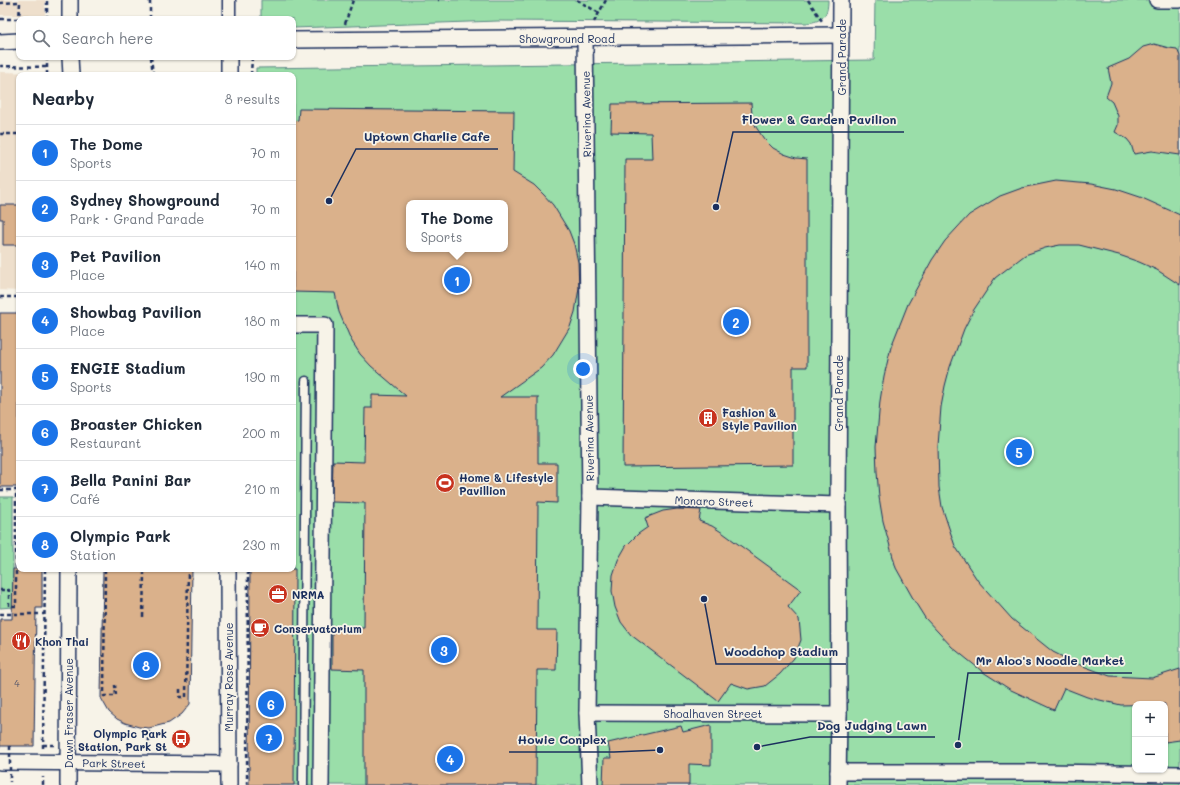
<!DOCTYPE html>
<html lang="en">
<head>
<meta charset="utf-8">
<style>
  body { margin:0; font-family:Mali,sans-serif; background:#f2f2f3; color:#1f2937 }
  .controls { position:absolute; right:12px; bottom:12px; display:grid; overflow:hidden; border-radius:8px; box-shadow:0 1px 3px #0004 }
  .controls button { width:36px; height:36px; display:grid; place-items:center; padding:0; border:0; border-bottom:1px solid #e0e1e3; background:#fff; color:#1f2937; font:20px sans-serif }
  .you { position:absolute; left:583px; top:369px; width:14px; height:14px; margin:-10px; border:3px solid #fff; border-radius:50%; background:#1a73e8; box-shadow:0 0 0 6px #1a73e833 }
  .badge { display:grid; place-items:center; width:26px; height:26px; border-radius:50%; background:#1a73e8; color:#fff; font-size:13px; font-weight:700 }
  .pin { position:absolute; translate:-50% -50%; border:2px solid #fff; box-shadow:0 1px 4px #0006 }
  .popup { position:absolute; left:406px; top:200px; width:102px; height:52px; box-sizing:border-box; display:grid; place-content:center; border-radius:8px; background:#fff; filter:drop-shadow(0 1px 3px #0005); font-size:13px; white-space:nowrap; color:#747a83 }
  .popup b { font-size:15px; color:#1f2937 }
  .popup::after { content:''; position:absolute; left:50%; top:100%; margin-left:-8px; border:8px solid transparent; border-top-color:#fff }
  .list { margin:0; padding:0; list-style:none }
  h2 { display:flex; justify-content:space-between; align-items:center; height:52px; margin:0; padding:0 16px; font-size:17px }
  h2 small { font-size:13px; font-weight:400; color:#747a83 }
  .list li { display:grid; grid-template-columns:26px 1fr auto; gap:12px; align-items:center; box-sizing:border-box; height:56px; padding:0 16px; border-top:1px solid #e0e1e3 }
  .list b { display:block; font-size:15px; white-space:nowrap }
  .list p { margin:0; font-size:13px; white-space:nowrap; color:#747a83 }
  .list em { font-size:13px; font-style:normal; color:#747a83 }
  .icon { flex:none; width:22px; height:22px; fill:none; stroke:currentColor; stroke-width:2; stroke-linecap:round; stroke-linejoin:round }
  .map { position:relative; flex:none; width:1180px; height:785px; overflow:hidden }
  .search { position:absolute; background:#fff; box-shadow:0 1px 3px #0004; left:16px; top:16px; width:280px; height:44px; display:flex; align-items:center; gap:10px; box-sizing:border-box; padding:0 14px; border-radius:8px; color:#747a83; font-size:15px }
  .panel { position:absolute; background:#fff; box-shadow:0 1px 3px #0004; left:16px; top:72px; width:280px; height:500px; border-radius:8px }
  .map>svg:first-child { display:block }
</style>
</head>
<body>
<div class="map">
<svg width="1180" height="785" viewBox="0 0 1180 785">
  <rect width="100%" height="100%" fill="#f7f3e8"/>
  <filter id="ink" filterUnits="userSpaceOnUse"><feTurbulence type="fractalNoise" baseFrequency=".025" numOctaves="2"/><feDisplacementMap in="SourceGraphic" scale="8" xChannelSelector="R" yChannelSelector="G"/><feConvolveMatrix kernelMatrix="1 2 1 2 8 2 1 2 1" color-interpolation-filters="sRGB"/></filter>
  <g filter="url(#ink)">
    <g fill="#eedfcc">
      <rect x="0" y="0" width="45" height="15"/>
      <path d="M0 72 40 73V75H19V291L0 290Z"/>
    </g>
    <g fill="#9adea9" stroke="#5a8684" fill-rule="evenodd">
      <path d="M261 0H828C828 17 822 21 807 23L498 21 293 28V19H261Z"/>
      <path d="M875 0H1180V785H251L293 569V75H256V68L874 60ZM409 203H505V249H409ZM1135 704H1165V770H1135Z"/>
      <path d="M0 497H13V607L0 608Z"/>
    </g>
    <g fill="#dab18b" stroke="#1b2f5e" fill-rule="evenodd">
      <path d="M1154 44 1169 48 1177 49 1180 56V155L1152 151 1134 154 1131 144 1127 139 1115 132 1118 125V116L1112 102 1106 97 1111 83 1108 68 1129 59 1143 47Z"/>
      <path d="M751 103 752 115 756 127 764 139 773 148 784 154 796 158 807 159V367H793V465L623 467 625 159H652L651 133 611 132 612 104Z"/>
      <path d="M299 109 514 111 513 172 534 185 544 195 553 205 569 231 574 244 578 262 579 288 575 312 570 327 553 355 541 368 500 397H538V463H557V503L538 502 537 630H557L556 670H537L536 785H364V670L332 669V628H364L365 503 332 502 333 461 364 462 365 408H372V395L406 396 371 366 360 354 351 340 339 312 335 293 293 292V121L298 120ZM409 203H505V249H409Z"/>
      <path d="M1056 181 1091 184 1116 189 1140 197 1180 215V285L1157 270 1139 262 1119 255 1079 245H1060L1045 248 1025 255 995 278 973 311 964 329 950 367 945 386 941 407 938 446 939 487 942 507 955 546 978 581 1012 619 1053 652 1075 663 1110 676 1152 678 1180 669V740L1165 742V704L1121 705 1087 697 1064 688 1054 710 1011 690 983 672 952 647 925 618 915 602 896 568 883 521 879 497 877 472 876 447 880 401 884 376 891 347 908 304 932 260 945 241 969 215 1000 196 1022 188Z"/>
      <path d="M0 205H19V245H3V219H0Z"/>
      <rect x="0" y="313" width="19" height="174"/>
      <path d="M677 509 701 510 699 521 712 526 723 533 801 590 788 607 799 619 801 640 794 658 780 674 765 686 748 689 731 683 718 701 631 635 621 622 615 607 612 591 613 575 618 560 626 546 638 534 648 527 645 518 663 511Z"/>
      <path d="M13 569H42V608H36L34 746H0V619H12Z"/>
      <path d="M103 569H192L190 704 182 714 169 723 149 728 139 727 125 723 117 719 109 712 101 698Z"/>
      <path d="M250 569H295L294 785H249Z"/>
      <path d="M711 725V765L689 764V785H603L604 758H611L608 743 681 726 683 732Z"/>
    </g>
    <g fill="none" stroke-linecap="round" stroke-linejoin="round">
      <g stroke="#1b2f5e" stroke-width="11">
        <path id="service" d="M303 785 306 381"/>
      </g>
      <g stroke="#1b2f5e" stroke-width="15">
        <path id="pedestrian" d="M229 19V0"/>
      </g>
      <g stroke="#1b2f5e" stroke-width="18">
        <g id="minor">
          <path d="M1157 0H1180"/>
          <path d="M70 19V0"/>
          <path d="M585 38 590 497 587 713 590 785"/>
          <path d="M293 40 841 35"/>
          <path d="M0 42 19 41"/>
          <path d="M70 57 71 75"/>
          <path d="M229 75V57"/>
          <path d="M293 325H325L321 785"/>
          <path d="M590 497 838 505"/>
          <path d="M228 569 229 785"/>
          <path d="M587 713 839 714"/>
          <path d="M0 762 229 764"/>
          <path d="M838 772H1044L1180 774"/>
          <path d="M68 785 69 569"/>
          <path d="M838 785 839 714 838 505 841 0"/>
        </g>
      </g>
      <g stroke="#1b2f5e" stroke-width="2.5" stroke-dasharray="4 3" stroke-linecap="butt">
        <path d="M438 0H439"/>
        <path d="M577 0 599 13"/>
        <path d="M808 0 822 21"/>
        <path d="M0 3 20 2 19 19"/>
        <path d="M0 19H19"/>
        <path d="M47 19V0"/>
        <path d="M150 19V0"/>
        <path d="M594 22 606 0"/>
        <path d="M345 24 353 0"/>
        <path d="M47 57V75"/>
        <path d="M151 57 153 75"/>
        <path d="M0 66 47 67"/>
        <path d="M251 75 252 57"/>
        <path d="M0 134H19"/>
        <path d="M0 297H19"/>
        <path d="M0 490H19"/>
        <path d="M105 569 104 696H116L115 685"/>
        <path d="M0 590H9V606H16V490"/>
        <path d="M0 614H44"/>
        <path d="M143 617 144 573"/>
        <path d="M180 689V697H186L188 569"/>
        <path d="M82 744H88"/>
        <path d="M43 745H55"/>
        <path d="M43 748 45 569"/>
        <path d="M149 749V728"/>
        <path d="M43 785V777"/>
        <path d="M247 785 248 569"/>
      </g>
      <use href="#service" stroke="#f7f3e8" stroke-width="8"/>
      <use href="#pedestrian" stroke="#f7f3e8" stroke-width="12"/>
      <use href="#minor" stroke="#f7f3e8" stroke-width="15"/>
      <path stroke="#1b2f5e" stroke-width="2.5" stroke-dasharray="4 3" stroke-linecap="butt" d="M10 746V782"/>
    </g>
  </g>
  <defs>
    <g id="building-disc" transform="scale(1)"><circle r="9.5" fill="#c8321e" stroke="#f7f3e8"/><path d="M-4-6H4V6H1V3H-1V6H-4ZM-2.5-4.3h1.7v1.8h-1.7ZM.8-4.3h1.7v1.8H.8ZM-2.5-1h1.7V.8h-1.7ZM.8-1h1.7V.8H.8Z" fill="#fff"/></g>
    <g id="stadium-disc" transform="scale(1)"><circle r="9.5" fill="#c8321e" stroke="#f7f3e8"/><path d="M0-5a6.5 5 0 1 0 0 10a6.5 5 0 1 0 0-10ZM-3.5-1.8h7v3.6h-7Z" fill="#fff"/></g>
    <g id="office-disc" transform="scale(1)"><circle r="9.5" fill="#c8321e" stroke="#f7f3e8"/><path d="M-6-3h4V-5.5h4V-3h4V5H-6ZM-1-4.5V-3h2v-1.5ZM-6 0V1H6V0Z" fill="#fff"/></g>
    <g id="cafe-disc" transform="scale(1)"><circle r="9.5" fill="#c8321e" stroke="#f7f3e8"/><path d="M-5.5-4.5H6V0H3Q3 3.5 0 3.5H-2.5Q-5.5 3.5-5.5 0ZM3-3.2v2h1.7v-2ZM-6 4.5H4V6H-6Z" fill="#fff"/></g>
    <g id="restaurant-disc" transform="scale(1)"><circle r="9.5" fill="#c8321e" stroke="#f7f3e8"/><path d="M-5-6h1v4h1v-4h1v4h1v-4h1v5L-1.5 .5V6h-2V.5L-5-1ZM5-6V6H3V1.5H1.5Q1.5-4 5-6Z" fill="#fff"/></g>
    <g id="bus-disc" transform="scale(1)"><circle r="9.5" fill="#c8321e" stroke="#f7f3e8"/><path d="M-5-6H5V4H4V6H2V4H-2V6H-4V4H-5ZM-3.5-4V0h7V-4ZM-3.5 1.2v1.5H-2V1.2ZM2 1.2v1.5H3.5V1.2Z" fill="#fff"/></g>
  </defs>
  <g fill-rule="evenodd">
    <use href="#building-disc" x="708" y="418"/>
    <use href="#stadium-disc" x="445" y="483"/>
    <use href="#office-disc" x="278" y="594"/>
    <use href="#cafe-disc" x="260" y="628"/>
    <use href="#restaurant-disc" x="21" y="641"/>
    <use href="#bus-disc" x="181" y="739"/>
  </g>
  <g text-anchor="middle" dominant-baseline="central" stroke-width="3.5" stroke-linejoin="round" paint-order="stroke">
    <g font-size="9" fill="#4b5069">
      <text x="17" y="683">4</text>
    </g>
    <g font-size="11" fill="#1b2f5e" stroke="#f7f3e8">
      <text x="567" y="38">Showground Road</text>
      <text transform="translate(841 57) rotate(-90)">Grand Parade</text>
      <text transform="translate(586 114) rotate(-91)">Riverina Avenue</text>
      <text transform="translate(838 393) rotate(-90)">Grand Parade</text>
      <text transform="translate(589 438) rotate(-91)">Riverina Avenue</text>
      <text transform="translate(714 501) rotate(2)">Monaro Street</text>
      <text transform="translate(228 677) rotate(-90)">Murray Rose Avenue</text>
      <text transform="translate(68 713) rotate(-90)">Dawn Fraser Avenue</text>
      <text x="713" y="713">Shoalhaven Street</text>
      <text transform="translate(114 763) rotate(1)">Park Street</text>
    </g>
    <g font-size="11" font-weight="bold" fill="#1b2f5e" stroke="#f7f3e8" text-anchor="start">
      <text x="722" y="412">Fashion &amp;<tspan x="722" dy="13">Style Pavilion</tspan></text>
      <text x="459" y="477">Home &amp; Lifestyle<tspan x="459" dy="13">Pavillion</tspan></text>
      <text x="292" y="594">NRMA</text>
      <text x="274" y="628">Conservatorium</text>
      <text x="35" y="641">Khon Thai</text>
      <text x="167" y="733" text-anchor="end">Olympic Park<tspan x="167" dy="13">Station, Park St</tspan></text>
    </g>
  </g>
  <path fill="none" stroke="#1b2f5e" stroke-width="1.5" d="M716 207L733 132H904M329 201L356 149H498M704 599L716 664H846M958 745L968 673H1132M757 747L810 737H935M660 750L614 752H509"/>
  <g fill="#1b2f5e" stroke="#f7f3e8" stroke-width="1.5">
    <circle cx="716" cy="207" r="4"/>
    <circle cx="329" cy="201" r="4"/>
    <circle cx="704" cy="599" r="4"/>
    <circle cx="958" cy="745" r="4"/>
    <circle cx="757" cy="747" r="4"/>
    <circle cx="660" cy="750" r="4"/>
  </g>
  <g font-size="12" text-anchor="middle" font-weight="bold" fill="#1b2f5e" stroke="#f7f3e8" stroke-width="3.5" stroke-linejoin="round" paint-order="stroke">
    <text x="819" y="124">Flower &amp; Garden Pavilion</text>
    <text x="427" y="141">Uptown Charlie Cafe</text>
    <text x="781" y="656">Woodchop Stadium</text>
    <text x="1050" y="665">Mr Aloo's Noodle Market</text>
    <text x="872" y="730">Dog Judging Lawn</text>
    <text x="562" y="744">Howie Conplex</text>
  </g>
</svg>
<div class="controls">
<button>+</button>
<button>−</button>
</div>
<div class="you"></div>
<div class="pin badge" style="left:457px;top:280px">1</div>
<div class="popup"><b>The Dome</b>Sports</div>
<div class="pin badge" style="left:736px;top:322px">2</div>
<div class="pin badge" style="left:444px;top:650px">3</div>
<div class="pin badge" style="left:450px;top:759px">4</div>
<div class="pin badge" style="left:1019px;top:452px">5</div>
<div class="pin badge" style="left:271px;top:704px">6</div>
<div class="pin badge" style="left:269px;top:738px">7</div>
<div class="pin badge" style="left:146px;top:665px">8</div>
<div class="search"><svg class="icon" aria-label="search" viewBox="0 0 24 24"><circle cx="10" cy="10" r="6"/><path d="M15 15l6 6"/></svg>Search here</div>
<section class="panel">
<h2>Nearby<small>8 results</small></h2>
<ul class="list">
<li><span class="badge">1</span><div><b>The Dome</b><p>Sports</p></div><em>70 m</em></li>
<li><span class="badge">2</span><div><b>Sydney Showground</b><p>Park · Grand Parade</p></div><em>70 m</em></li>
<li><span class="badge">3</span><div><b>Pet Pavilion</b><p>Place</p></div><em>140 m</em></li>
<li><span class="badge">4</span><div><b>Showbag Pavilion</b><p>Place</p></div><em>180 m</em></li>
<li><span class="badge">5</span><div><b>ENGIE Stadium</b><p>Sports</p></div><em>190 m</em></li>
<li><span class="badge">6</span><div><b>Broaster Chicken</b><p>Restaurant</p></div><em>200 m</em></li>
<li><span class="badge">7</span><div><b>Bella Panini Bar</b><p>Café</p></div><em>210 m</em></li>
<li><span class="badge">8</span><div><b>Olympic Park</b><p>Station</p></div><em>230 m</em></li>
</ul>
</section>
</div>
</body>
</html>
